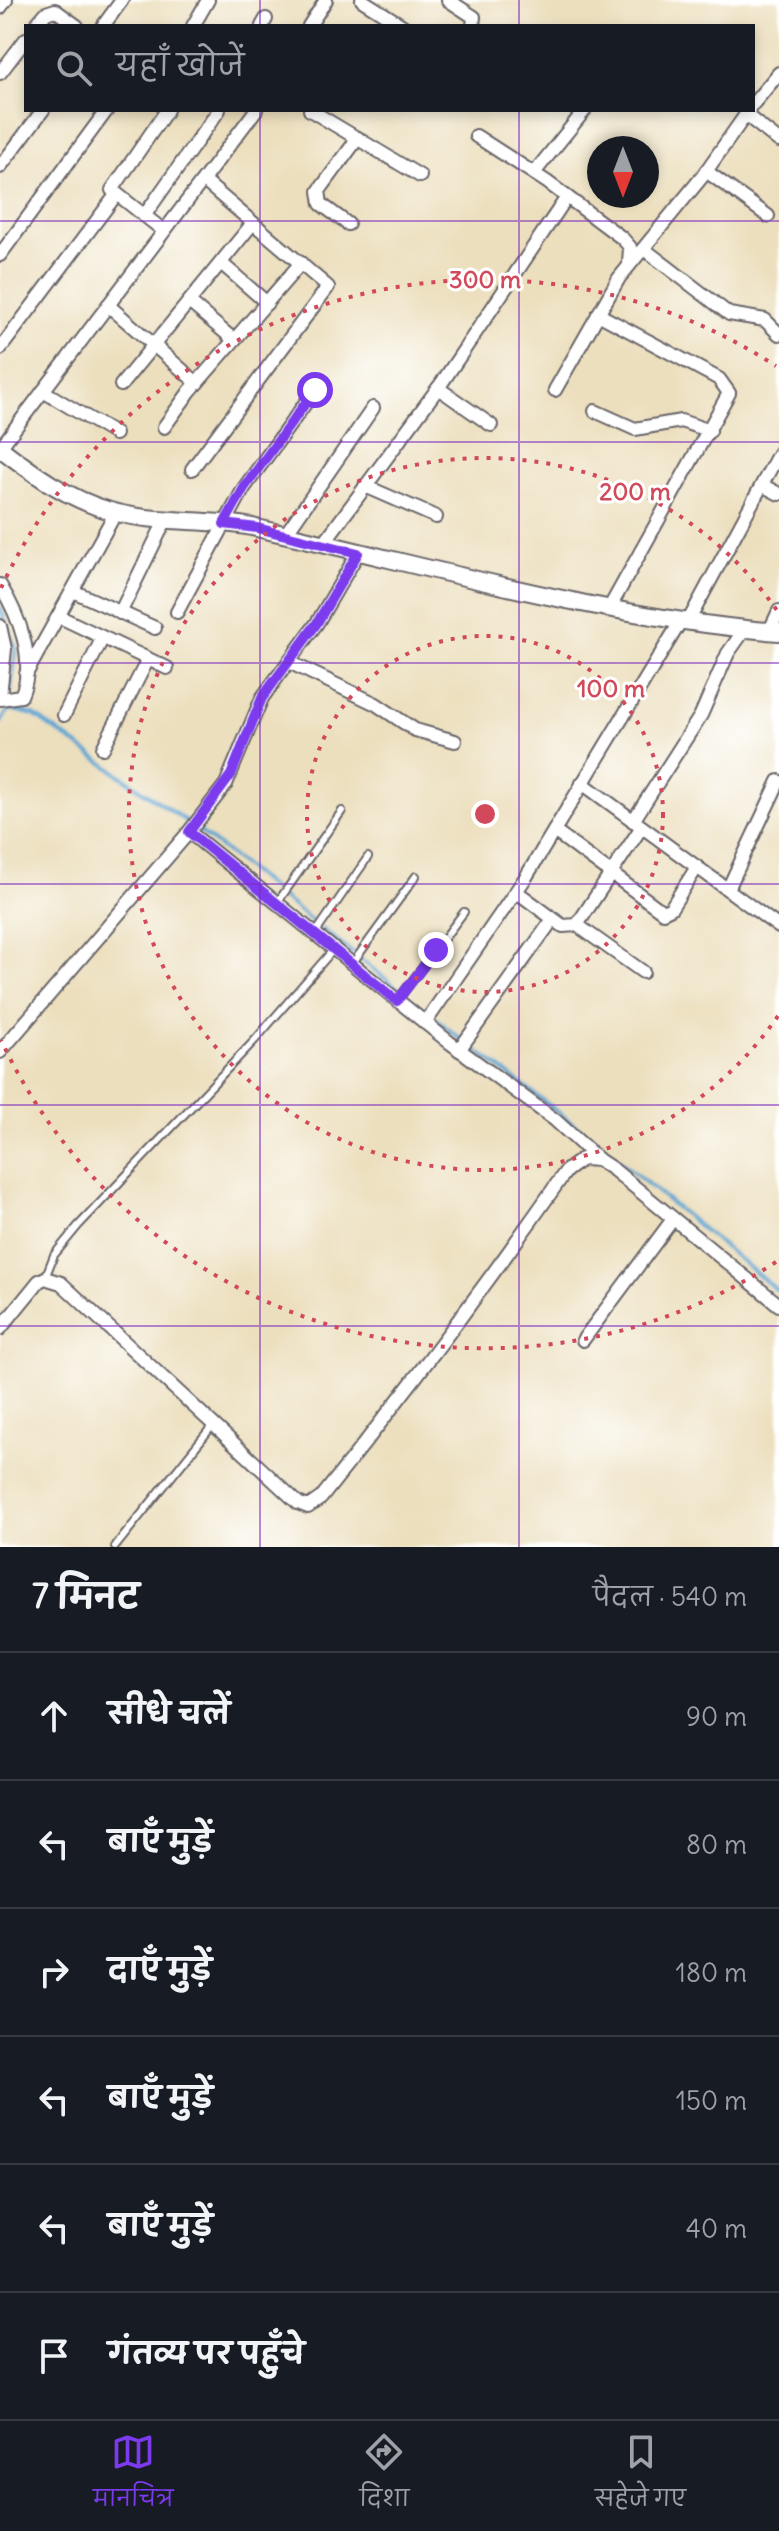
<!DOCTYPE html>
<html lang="hi">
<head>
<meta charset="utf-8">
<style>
  body { margin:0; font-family:Delius,"Playpen Sans Deva",sans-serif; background:#242831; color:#f1f3f6 }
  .compass { position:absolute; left:587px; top:136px; width:72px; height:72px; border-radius:50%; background:#171b24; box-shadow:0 4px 12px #0003; rotate:180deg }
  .stop { position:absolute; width:24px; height:24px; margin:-18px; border:6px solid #7c3aed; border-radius:50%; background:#fff }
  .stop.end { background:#7c3aed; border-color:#fff; box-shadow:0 2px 8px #0008 }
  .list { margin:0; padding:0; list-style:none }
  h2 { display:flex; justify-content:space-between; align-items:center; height:104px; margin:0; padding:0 32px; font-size:34px }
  h2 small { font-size:26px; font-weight:400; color:#9ea1a6 }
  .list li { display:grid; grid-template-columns:52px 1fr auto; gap:24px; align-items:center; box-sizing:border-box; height:128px; padding:0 32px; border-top:2px solid #363941 }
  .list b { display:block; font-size:30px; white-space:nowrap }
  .list em { font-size:26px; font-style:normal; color:#9ea1a6 }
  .icon { flex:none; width:44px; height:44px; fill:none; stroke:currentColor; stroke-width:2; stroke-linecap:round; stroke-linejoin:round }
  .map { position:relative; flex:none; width:779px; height:1547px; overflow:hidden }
  .search { position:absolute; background:#171b24; box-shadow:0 4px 12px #0003; left:24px; right:24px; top:24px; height:88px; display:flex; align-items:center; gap:20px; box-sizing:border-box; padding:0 28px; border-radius:0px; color:#9ea1a6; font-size:30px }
  .sheet { height:872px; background:#171b24 }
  nav { display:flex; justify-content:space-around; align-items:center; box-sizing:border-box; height:112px; border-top:2px solid #363941; background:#171b24; font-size:22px; color:#9ea1a6 }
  nav a { display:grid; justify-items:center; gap:4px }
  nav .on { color:#7c3aed }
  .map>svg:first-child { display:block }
</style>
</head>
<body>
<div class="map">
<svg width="779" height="1547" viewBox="0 0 779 1547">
  <rect width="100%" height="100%" fill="#fff"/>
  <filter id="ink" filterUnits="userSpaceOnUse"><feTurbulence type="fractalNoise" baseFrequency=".0125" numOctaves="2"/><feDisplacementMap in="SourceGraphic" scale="16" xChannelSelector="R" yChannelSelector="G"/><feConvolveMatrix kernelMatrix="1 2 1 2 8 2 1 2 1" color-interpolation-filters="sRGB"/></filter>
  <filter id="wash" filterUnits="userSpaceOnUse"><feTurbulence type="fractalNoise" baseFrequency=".006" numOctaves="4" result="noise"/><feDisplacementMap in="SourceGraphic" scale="32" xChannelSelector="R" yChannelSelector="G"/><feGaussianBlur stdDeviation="1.8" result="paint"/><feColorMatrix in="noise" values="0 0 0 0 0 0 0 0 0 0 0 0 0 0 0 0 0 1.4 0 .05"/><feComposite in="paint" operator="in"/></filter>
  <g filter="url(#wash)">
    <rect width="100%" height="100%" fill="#ecdfbd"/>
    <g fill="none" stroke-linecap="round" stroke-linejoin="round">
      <g stroke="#5ba4d2" stroke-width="4">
        <path d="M0 607 16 650 10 696"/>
        <path d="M9 709 34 715 190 824"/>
        <path d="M0 724 9 709"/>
        <path d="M197 829 274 890"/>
        <path d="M283 898 317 925"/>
        <path d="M322 929 353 953"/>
        <path d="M360 959 400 990"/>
        <path d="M406 996 428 1013"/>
        <path d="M435 1018 462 1040"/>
        <path d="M467 1043 587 1134 779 1292"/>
      </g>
    </g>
  </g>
  <g filter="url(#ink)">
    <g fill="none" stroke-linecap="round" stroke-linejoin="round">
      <g stroke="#696468" stroke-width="10">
        <g id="service">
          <path d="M277 903 342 811"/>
          <path d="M315 934 368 857"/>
          <path d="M352 964 416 876"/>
          <path d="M397 1001 464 912"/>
          <path d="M45 1278 54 1255 78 1226 255 1040 333 950"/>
          <path d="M115 1547 213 1425"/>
        </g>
      </g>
      <g stroke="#696468" stroke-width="16">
        <g id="minor">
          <path d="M362 0 403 26"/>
          <path d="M448 0 474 17 473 26"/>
          <path d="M0 8 6 0"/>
          <path d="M35 26 46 13 55 10 77 26"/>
          <path d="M103 26 122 0"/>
          <path d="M193 26 208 0"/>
          <path d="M262 26 266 19"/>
          <path d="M309 26 326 0"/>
          <path d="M0 73 26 39"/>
          <path d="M753 104 779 73"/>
          <path d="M310 110 420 176"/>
          <path d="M746 115 779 141"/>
          <path d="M476 136 547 182 622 238 630 247 629 264"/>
          <path d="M0 167 43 110"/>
          <path d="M706 171 768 216"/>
          <path d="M534 173 585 110"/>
          <path d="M144 216 219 110"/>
          <path d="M348 224 321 204 319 191 358 138"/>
          <path d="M164 231 112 190 167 110"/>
          <path d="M644 249 729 314 765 320 779 334"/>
          <path d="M0 255 107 110"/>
          <path d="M221 263 267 303"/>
          <path d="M189 302 234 340"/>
          <path d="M108 305 197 383"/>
          <path d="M598 314 719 379 729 393 610 607"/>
          <path d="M0 349 116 195"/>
          <path d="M121 385 253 223"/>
          <path d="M438 388 491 425"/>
          <path d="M555 390 619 278 702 177 749 110"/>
          <path d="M43 391 115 434"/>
          <path d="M595 411 635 429 681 421 710 431"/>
          <path d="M164 427 190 391 301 263"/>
          <path d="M0 448 256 110"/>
          <path d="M192 469 328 287 204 181"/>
          <path d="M762 485 779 494"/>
          <path d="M365 486 436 517"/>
          <path d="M285 535 373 408"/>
          <path d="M323 544 441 384 567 197"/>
          <path d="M0 585C19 616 37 660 21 696L0 699"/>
          <path d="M73 591 155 628"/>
          <path d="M177 612 244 488 315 390"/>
          <path d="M120 613 166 519"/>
          <path d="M60 617 167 668"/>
          <path d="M689 620 779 453"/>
          <path d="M0 626 5 649 0 695"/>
          <path d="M769 632 779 611"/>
          <path d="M289 662 376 704 415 730 455 741"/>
          <path d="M26 674 116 512"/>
          <path d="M64 715 102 639"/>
          <path d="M103 748 148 659"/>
          <path d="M582 783 779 927"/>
          <path d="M633 821 701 715 728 653 745 629"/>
          <path d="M554 831 663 912 671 908 697 867"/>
          <path d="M189 832 449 1042 555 1120 599 1160"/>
          <path d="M728 889 779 781"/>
          <path d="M517 892 563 926 577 925 641 828"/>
          <path d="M577 925 643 972"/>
          <path d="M425 1023 526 877 682 619"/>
          <path d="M459 1050 553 919"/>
          <path d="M0 1052 189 832 226 784 262 698 317 623 358 553"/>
          <path d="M0 1329 39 1281 45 1278 61 1283 298 1503 308 1507 321 1498C406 1392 488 1283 566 1171L582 1159 599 1160 614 1170 779 1305"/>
          <path d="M583 1340 673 1219"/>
        </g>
      </g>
      <g stroke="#696468" stroke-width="20">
        <path id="tertiary" d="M0 448C35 475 67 498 110 511 158 525 211 517 261 529 432 567 603 618 779 632"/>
      </g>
      <use href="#service" stroke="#fff" stroke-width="6"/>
      <use href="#minor" stroke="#fff" stroke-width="12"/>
      <use href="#tertiary" stroke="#fff" stroke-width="16"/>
    </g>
  </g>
  <g fill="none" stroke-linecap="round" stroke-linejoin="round" filter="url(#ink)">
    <path stroke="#7c3aed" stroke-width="10" d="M315 390 244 488 224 524 257 528 358 553 317 623 262 698 231 775 189 832 397 1001 436 950"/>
  </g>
  <path fill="none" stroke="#7b2cbf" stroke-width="2" stroke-opacity="0.55" d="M260 0V26M519 0V26M260 110V1547M519 110V1547M0 221H779M0 442H779M0 663H779M0 884H779M0 1105H779M0 1326H779"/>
  <g fill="none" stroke="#d1495b" stroke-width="4" stroke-dasharray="4 8">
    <circle cx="485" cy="814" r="178"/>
    <path d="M778 1016A356 356 0 1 1 778 612"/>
    <path d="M776 1262A534 534 0 0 1 1 1040M1 588A534 534 0 0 1 776 366"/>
  </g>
  <circle cx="485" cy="814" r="12" fill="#d1495b" stroke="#fff" stroke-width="4"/>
  <g font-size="24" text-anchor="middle" font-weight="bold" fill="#d1495b" stroke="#fff" stroke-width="6" stroke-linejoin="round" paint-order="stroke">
    <text x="485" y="288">300 m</text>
    <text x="635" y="500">200 m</text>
    <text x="611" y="697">100 m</text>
  </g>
</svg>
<svg class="compass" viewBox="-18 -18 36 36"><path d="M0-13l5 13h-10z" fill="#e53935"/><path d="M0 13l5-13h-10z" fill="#9ea1a6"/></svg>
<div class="stop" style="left:315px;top:390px"></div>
<div class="stop end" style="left:436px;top:950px"></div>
<div class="search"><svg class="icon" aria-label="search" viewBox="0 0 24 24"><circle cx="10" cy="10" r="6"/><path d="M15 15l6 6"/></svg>यहाँ खोजें</div>
</div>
<section class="sheet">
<h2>7 मिनट<small>पैदल · 540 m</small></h2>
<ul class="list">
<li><svg class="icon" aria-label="ahead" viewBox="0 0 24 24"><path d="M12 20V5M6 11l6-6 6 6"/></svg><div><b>सीधे चलें</b></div><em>90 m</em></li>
<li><svg class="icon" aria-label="left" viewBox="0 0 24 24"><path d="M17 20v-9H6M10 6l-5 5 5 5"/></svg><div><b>बाएँ मुड़ें</b></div><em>80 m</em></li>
<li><svg class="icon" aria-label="right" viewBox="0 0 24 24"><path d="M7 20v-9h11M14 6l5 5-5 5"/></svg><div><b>दाएँ मुड़ें</b></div><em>180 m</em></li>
<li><svg class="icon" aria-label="left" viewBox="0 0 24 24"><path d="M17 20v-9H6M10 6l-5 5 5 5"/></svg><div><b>बाएँ मुड़ें</b></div><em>150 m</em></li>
<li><svg class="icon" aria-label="left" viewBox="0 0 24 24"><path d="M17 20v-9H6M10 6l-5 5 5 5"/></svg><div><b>बाएँ मुड़ें</b></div><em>40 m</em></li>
<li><svg class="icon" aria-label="arrive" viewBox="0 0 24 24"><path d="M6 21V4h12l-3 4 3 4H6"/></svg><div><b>गंतव्य पर पहुँचे</b></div></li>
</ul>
</section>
<nav>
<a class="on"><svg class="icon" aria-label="map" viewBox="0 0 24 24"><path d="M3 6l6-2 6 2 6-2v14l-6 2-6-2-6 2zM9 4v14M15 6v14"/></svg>मानचित्र</a>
<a><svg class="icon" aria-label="directions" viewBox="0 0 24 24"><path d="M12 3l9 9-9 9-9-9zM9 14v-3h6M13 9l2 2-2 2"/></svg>दिशा</a>
<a><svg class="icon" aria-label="saved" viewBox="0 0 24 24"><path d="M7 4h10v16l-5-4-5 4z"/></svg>सहेजे गए</a>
</nav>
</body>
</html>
